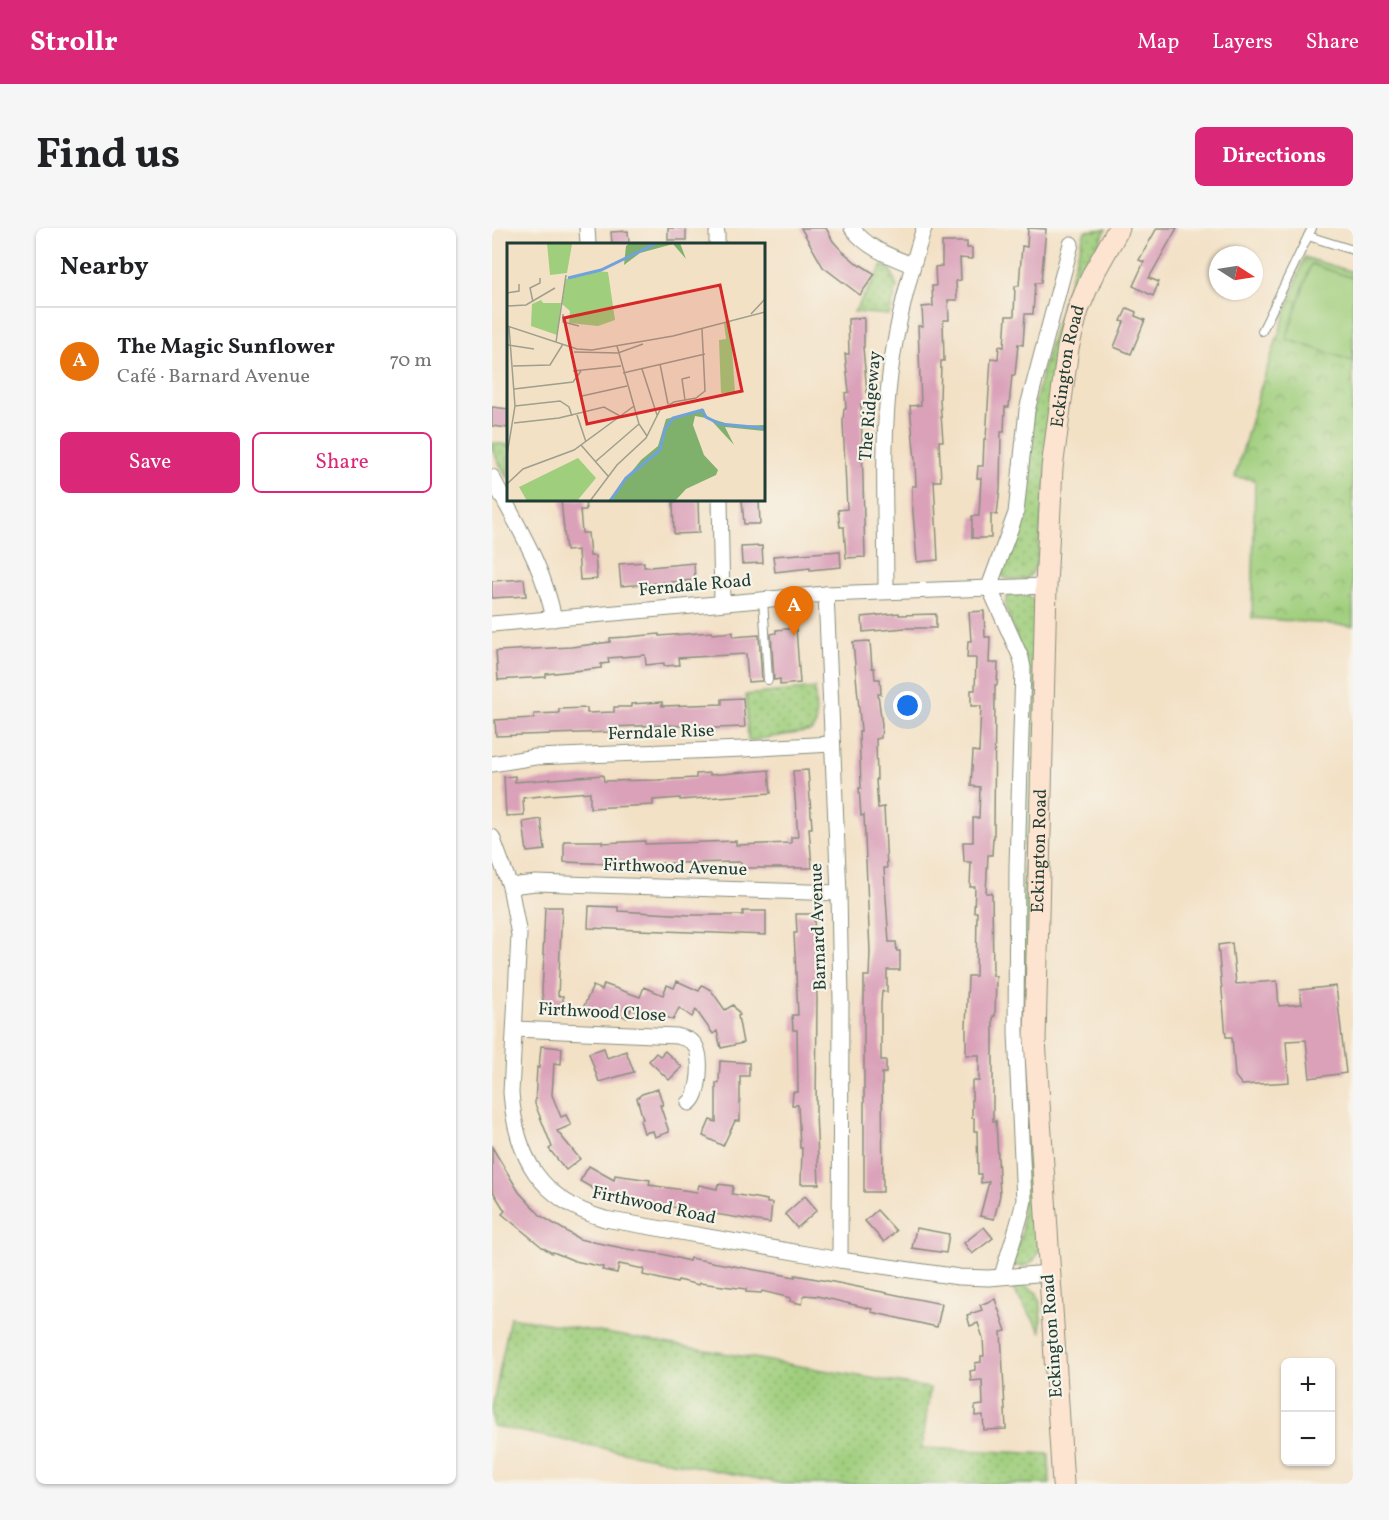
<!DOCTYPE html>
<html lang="en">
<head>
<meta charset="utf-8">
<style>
  body { margin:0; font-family:Vollkorn,serif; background:#f6f6f6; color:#202124 }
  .controls { position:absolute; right:18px; bottom:18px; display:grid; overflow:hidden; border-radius:9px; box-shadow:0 2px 4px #0004 }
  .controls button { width:54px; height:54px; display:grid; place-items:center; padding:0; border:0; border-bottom:2px solid #e0e0e0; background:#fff; color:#202124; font:30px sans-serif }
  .compass { position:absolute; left:717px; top:18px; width:54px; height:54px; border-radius:50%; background:#fff; box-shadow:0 2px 4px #0004; rotate:102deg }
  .you { position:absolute; left:416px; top:478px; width:21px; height:21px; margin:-15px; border:4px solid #fff; border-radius:50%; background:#1a73e8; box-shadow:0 0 0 9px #1a73e833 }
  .badge { display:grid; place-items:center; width:39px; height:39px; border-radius:50%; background:#db2777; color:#fff; font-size:20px; font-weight:700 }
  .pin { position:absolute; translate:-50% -50px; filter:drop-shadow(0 2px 3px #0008) }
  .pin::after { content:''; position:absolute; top:32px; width:21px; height:18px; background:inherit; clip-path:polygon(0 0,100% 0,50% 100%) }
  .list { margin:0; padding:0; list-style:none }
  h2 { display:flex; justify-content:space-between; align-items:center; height:78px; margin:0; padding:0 24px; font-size:26px }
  h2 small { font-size:20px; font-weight:400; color:#757577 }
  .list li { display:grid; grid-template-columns:39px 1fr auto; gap:18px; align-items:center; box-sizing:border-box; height:108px; padding:0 24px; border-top:2px solid #e0e0e0 }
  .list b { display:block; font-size:22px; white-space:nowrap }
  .list p { margin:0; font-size:20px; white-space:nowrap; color:#757577 }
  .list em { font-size:20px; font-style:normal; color:#757577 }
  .actions { display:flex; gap:12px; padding:18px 24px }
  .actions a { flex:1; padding:14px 0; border:2px solid #db2777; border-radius:9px; text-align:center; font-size:21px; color:#db2777 }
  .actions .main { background:#db2777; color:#fff }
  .map { position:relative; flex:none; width:861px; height:1256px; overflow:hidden; border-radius:9px }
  header { display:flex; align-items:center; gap:36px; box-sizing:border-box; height:84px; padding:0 30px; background:#db2777; color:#fff }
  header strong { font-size:28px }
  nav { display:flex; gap:33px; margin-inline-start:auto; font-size:21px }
  .intro { display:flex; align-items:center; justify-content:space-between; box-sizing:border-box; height:144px; padding:0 36px }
  h1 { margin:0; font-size:42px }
  .button { padding:15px 27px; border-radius:9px; background:#db2777; color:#fff; font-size:21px; font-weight:700 }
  main { display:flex; gap:36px; padding:0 36px }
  aside { flex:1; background:#fff; border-radius:9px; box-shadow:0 2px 4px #0004 }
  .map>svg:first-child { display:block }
</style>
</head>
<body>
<header>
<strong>Strollr</strong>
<nav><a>Map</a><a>Layers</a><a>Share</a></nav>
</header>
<div class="intro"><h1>Find us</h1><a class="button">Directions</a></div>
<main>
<aside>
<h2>Nearby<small></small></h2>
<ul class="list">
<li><span class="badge" style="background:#e8710a">A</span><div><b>The Magic Sunflower</b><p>Café · Barnard Avenue</p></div><em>70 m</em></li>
</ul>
<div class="actions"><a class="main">Save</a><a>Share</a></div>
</aside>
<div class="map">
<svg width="861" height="1256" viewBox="0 0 861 1256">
  <defs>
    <pattern id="grass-dots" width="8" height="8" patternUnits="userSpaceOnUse" patternTransform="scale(1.5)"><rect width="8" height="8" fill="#9fce7c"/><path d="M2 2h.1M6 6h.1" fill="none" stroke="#81a866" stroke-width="1.8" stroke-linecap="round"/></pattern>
    <pattern id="park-crowns" width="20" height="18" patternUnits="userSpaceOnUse" patternTransform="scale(1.5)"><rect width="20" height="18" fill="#9fce7c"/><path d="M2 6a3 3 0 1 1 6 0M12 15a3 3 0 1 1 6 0" fill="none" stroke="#81a866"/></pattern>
  </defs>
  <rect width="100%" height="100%" fill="#f7f3e8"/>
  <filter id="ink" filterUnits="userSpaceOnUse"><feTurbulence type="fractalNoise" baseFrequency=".0167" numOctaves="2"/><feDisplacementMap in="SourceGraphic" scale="12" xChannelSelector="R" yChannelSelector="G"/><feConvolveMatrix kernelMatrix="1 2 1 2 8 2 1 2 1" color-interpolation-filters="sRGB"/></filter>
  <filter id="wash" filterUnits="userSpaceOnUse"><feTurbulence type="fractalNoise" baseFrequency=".008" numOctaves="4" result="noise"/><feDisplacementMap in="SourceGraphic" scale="24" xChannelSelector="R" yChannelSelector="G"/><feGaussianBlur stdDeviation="1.35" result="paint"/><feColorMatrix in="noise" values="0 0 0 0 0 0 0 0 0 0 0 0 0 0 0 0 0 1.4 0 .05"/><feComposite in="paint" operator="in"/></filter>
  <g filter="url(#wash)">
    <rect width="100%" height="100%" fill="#f3e1c6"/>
    <g fill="url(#grass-dots)" stroke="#5f8658" stroke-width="1.5">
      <path d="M614 1C605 22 596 42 586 63 577 84 570 87 570 112L545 334 541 344 534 351 522 352 513 350 508 345C513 326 524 311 528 293 536 262 532 229 538 198 551 131 573 67 593 3Z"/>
      <path d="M391 37 399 42 405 60 397 87 362 84Z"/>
      <path d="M0 215 16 217V250L14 248 0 221Z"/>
      <path d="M522 365 534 367 545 375 547 1022C543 1034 535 1041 522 1037L520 1033 530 1005 528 792 536 442 513 378 515 369Z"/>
      <path d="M323 460 324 496 319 503 256 513 254 467Z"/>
      <path d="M518 1057 537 1060 545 1065 549 1078V1103Z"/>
      <path d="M18 1089 438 1160 430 1220 557 1226 558 1256H292L0 1198V1181Z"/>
    </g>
    <path fill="url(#park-crowns)" stroke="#5f8658" stroke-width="1.5" d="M812 29 861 44V398L760 390 763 252 743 249 767 165Z"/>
    <path fill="#9fce7c" stroke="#5f8658" stroke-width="1.5" d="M819 36 861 50V133L794 111Z"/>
    <g id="blocks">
      <g fill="#daa1b9">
        <rect x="176" y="0" width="18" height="12"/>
        <path d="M309 0H334L341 13 349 22 368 38 369 37 383 46 368 67 331 39Z"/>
        <path d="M536 0 554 1 549 55H543L541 86H533L531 117 526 116 523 147H520L517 179H513L512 204H509L508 260 505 287 499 286V310H480V288H487L489 250H485L486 238H491L492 211H494L499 130 506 131 507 118 512 119 514 88H522L523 58H527L530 18 535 19Z"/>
        <path d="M665 0H685L657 50 667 54 661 68 641 58 652 34 647 32Z"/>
        <path d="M136 3 137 16H120L119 4Z"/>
        <path d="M450 14H475V20H480V31L468 30 469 52 464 53 465 72H456L457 92H451L452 133H449L448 173 451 213H447L449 253H442L446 332 425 334 420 272V258H424L423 233 418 178 429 177 426 98H431L430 79 441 78 440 58H444L443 39 450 38Z"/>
        <path d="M635 80 644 84 643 88 653 92 639 126 622 119 632 94 629 93Z"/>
        <path d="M372 90V119H371L376 176H369L373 329 354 330 352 299H348L346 282 355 281 351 193 352 181H354L353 165 357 164 353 126H357L356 91Z"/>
        <path d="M0 179 16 181V200L0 198Z"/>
        <path d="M69 272H93L94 282H88L90 305H96L98 328H103L105 351 88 352 86 322 74 323Z"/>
        <path d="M250 272H267L268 296H252Z"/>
        <path d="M206 273 207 305 182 306 181 274Z"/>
        <path d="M270 318 271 335 250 336 249 319Z"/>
        <path d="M348 323 349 339 318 342V340L283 344 281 328Z"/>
        <path d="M152 334V339H158L202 335 203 352 129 358 127 336Z"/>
        <path d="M32 351 34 368 0 370V353Z"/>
        <path d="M492 383 493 409H498L497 435H506L505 457H503L502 610H501L500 627H496L494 665H500L501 748H504L503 788H501V893H504L508 967 502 991 488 988 497 954 489 955V946H486L485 903H482V890H480V853H487V827H474V799L476 748H484L485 684H482L483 659H478L479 634H472L471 614H481V590H487L488 559 479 558 481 523 487 524 489 478H479V462H483L484 430H475L476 413H479L477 384Z"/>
        <path d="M407 385V387L444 386V400H413L371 404 370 389Z"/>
        <path d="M304 400 308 455 288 457V451L282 452 279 406 284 405V402Z"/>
        <path d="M220 404V406L241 404V409L267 407 270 453 256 454 254 426 186 430 187 437 172 438V435L154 437 153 427 116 430 117 435 109 436V440L54 446V449L6 452 4 423 79 419 118 414V410L135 409 167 406V408Z"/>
        <path d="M378 413 380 440H382L383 451H388L389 466H386L390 497 389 510 384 511 385 552H384L386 580 392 579 395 640H392L397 714H404L405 723H408V742H395V764L390 763 389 776V832H394V845H390L391 964H372V748H377L378 724 372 587 369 588 367 560H369L367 503H369L361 414Z"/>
        <path d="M251 470 253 499 192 501V498L175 497 119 499V504L4 508 3 492 42 490V486L67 485V481L95 480V485L122 484V479H139V476L170 474V478L230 476V471Z"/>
        <path d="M277 542 279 565 188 572V570L161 572V577L98 580V564L58 567 31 570 32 587 14 588 12 549 23 548V554L111 547 112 553 166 552 204 550V546L218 545V547Z"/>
        <path d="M316 542 320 600H317L320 640H249V634L122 636 72 634V613H110V615L153 613V616L244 613V617L299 615V609H306L301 543Z"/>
        <path d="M49 591 53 622 35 624 31 594Z"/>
        <path d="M97 678 126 679V683L199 687H251V683H274V707L96 700Z"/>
        <path d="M53 679H70L66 768H71V784H52L50 763 52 727H51Z"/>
        <path d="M304 686H322L325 770 324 884 327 956H309L310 920H308L306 877H300L301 864H306L305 802H301L300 787H306L302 705H305Z"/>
        <path d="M740 715 744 756 785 753 787 778 810 776 808 762 844 758 854 845 818 850 814 812 794 813 797 854 750 857 743 848 740 809H734L726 717Z"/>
        <path d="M185 753 207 763 210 757 219 762 233 782 241 777 248 787 246 788 251 815 229 820 225 803 221 806 204 782 200 789 187 780 181 792 161 783 159 789 139 781 135 790 114 780 110 788 91 780 101 758 110 762 112 756 148 769 152 759 171 767 175 757 182 760Z"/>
        <path d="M49 818 70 820 69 836 62 835 60 867 69 889 74 887 79 897 65 903 88 931 74 942 57 921 60 919 43 876 45 839 47 840Z"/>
        <path d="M112 820 115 830 134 823 142 844 107 854 97 825Z"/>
        <path d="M173 823 190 839 177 852 157 833 164 825 168 828Z"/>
        <path d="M228 833 257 835V848H248V893H243L231 918 211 908 218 892 224 894V855H227Z"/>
        <path d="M166 861 171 877H168L177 904 163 909 161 903 152 905 148 892 151 891 145 870 150 866Z"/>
        <path d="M0 919 27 964 49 988 87 1011 135 1021 170 1026 197 1033 198 1030 303 1049V1047L341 1054 450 1076 445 1099 379 1084 380 1081 325 1068 312 1067 310 1076 298 1073 299 1070 270 1063 269 1065 254 1064V1061L208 1055 207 1057 186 1052 185 1055 151 1047 152 1041 127 1036 125 1045 110 1042 111 1039 83 1033 61 1024 60 1025 50 1019 10 986 13 983 0 962Z"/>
        <path d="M97 938 122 952 123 947 158 952 157 957 205 964 207 957 225 961 226 956 241 958 240 966 275 972V975H280L278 995 161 976 162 974 114 968 88 953Z"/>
        <path d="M313 968 325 982 305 1000 293 986Z"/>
        <path d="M385 982 404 1003 392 1014 373 993Z"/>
        <path d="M492 999 501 1010 480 1026 472 1015Z"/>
        <path d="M424 1000 457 1006 454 1025 420 1020Z"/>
        <path d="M503 1071 514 1103 509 1104 514 1201 492 1202 491 1187 483 1188V1178L491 1177 490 1152 479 1153 478 1143 483 1142V1135L489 1134V1128H492L491 1110 486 1095 478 1098 475 1087 490 1082 488 1077Z"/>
      </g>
    </g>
  </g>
  <g filter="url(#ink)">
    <use href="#blocks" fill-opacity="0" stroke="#898f7d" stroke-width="1.5"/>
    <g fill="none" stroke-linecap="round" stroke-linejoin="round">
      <g stroke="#898f7d" stroke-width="10">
        <g id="lane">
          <path d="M816 8 861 22"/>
          <path d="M770 103 820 0"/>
          <path d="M271 371 276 452"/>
        </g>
      </g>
      <g stroke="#898f7d" stroke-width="17">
        <g id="street">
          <path d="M95 0 96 16"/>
          <path d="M360 0C375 20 397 28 420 37"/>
          <path d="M225 5V16"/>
          <path d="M0 249C25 298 51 336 62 391"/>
          <path d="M228 272 230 374"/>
          <path d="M394 363C394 291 389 219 398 147 404 98 417 48 432 0"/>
          <path d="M334 366 347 665 349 773 348 1032"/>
          <path d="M0 396 334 366 554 358"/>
          <path d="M0 536 43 529 251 521 340 516"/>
          <path d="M0 609 18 658 27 707 19 865C24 931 49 972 113 991L348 1032 467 1049 497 1050 557 1045"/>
          <path d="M18 658 44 655 347 665"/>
          <path d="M23 801 185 808C191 810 198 811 202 816 211 827 208 868 197 875"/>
          <path d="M510 1048C517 1022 527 998 532 972L524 805 525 638 531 440 529 430 497 359 524 285 535 182 579 16"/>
        </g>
      </g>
      <g stroke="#898f7d" stroke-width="23">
        <g id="secondary">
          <path id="s1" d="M571 1256 543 811 554 358 560 240 576 120 586 82 600 48 627 0"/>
        </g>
      </g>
      <use href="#lane" stroke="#fff" stroke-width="8"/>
      <use href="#street" stroke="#fff" stroke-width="15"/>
      <use href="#secondary" stroke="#fde4d0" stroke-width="21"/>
    </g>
  </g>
  <g text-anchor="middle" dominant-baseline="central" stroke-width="4.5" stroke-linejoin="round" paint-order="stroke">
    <g font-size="18" fill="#1f3d34" stroke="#f7f3e8">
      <text stroke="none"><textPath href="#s1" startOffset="1120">Eckington Road</textPath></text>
      <text transform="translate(379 178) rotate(-85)">The Ridgeway</text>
      <text transform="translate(203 358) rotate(-5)">Ferndale Road</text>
      <text transform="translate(169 505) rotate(-2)">Ferndale Rise</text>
      <text stroke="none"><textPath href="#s1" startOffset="634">Eckington Road</textPath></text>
      <text transform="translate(183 640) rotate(2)">Firthwood Avenue</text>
      <text transform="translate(327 699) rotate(-92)">Barnard Avenue</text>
      <text transform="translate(110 785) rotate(3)">Firthwood Close</text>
      <text transform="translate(162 978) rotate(12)">Firthwood Road</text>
      <text transform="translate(561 1108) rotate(-94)">Eckington Road</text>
    </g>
  </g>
  <g transform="translate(15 15)">
    <rect width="258" height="258" fill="#f3e1c6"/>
    <path d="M223 78 228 150H214L212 97 219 96 217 80Z" fill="#9fce7c"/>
    <path d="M123 0H173L179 16 166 1 133 10 117 22 119 3ZM197 166 199 175 188 173 186 182 197 212 211 227 209 232 179 246 168 258H101L134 217 151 203 159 176ZM202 175 228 183 258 182V188L218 184 227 202Z" fill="#7fb16c"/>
    <path d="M87 28 101 29 108 77 91 83 62 80 63 68 55 61 59 36ZM34 57 36 60H54L50 92 24 83 25 61ZM71 215 89 235 70 258H20L12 244Z" fill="#9fce7c"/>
    <path d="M40 0 65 1 60 30 43 32Z" fill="#9fce7c"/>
    <path fill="none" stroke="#70a2db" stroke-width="3" d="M61 35 94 27 150 0M103 258 119 235 153 207 158 186 166 175 195 167 199 174 213 181 258 185"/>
    <path fill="none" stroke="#9e9f8c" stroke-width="1.5" d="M0 50 12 48V41M26 59 23 45 33 40V35M0 63 19 62 48 45M56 71V79L72 83M244 71 258 56M0 83 70 106 85 107 166 93 258 69M49 99 59 32M1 102 27 106M110 103 132 181 140 193M67 109 111 110 136 101M153 121 161 161M6 123 43 122 56 101M135 126 150 172M66 128 114 123M116 130 198 111M7 146 66 139 74 128M75 153 120 143M178 157 175 136 183 134M8 163 53 158 62 164 65 173M70 172 79 199M7 180 52 175 97 164 113 173M74 202 101 233M0 212 8 163 2 84M88 219 132 181M0 241 16 226 67 207 127 163M83 258 110 222 139 195 153 167 167 159 189 155 198 148 195 86"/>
    <path fill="#d62828" fill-opacity="0.15" stroke="#d62828" stroke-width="3" d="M213 42 235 148 80 181 57 75Z"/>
    <rect width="258" height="258" fill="none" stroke="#1f3d34" stroke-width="3"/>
  </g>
</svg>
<div class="controls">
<button>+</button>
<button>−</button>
</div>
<svg class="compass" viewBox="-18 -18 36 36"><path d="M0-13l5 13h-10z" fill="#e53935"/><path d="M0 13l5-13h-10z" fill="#757577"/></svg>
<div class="you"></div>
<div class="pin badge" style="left:302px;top:408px;background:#e8710a">A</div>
</div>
</main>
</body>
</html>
